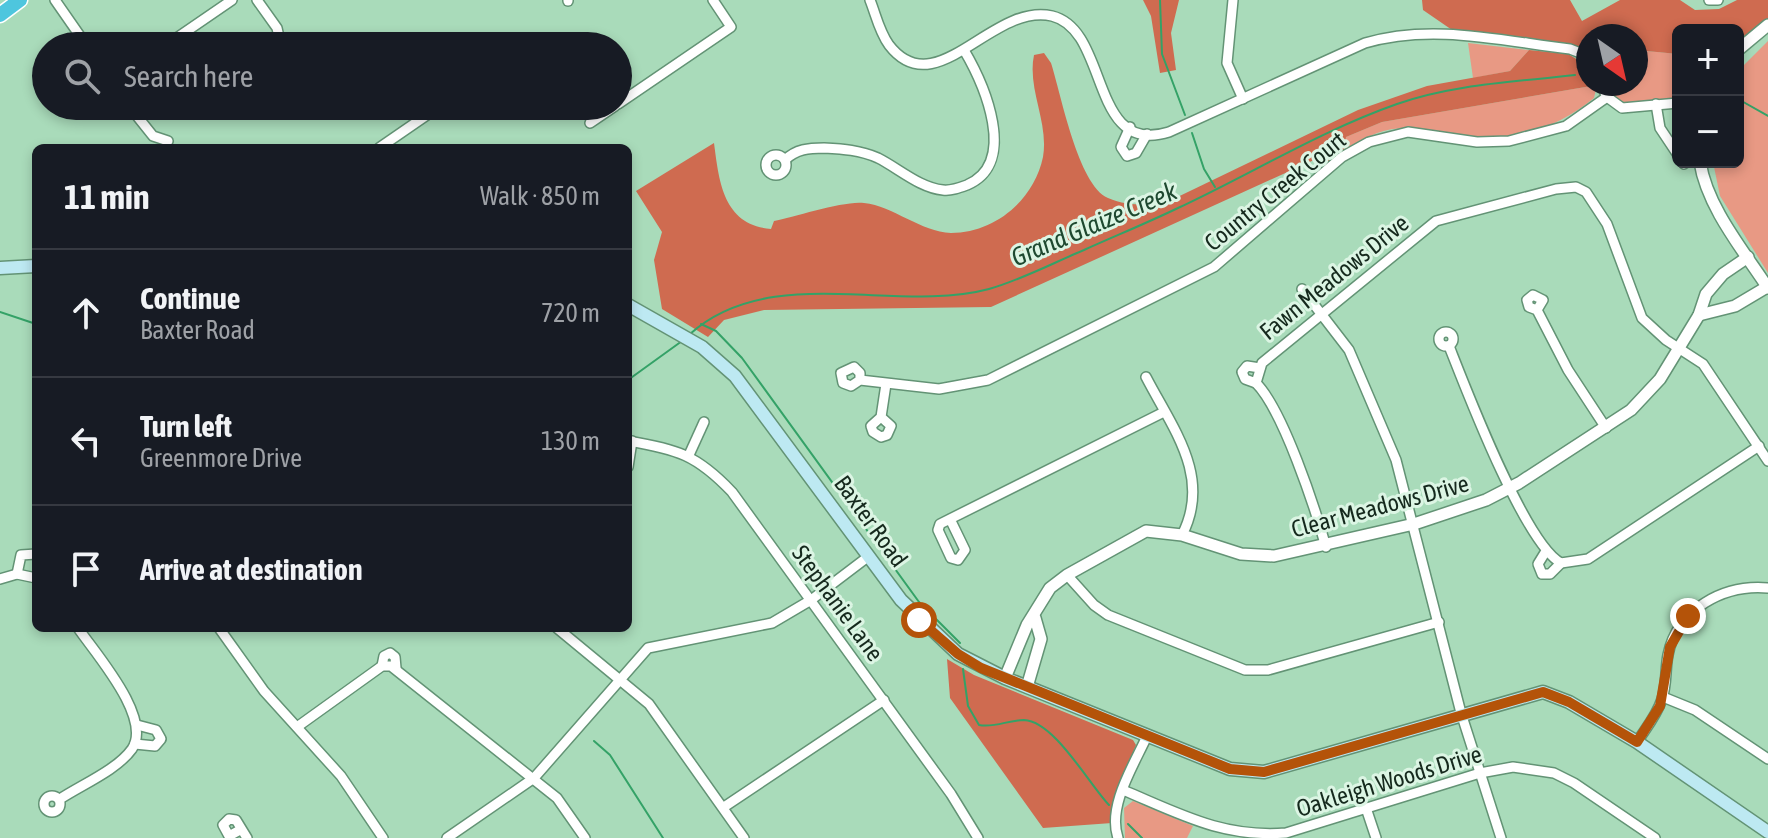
<!DOCTYPE html>
<html lang="en">
<head>
<meta charset="utf-8">
<style>
  body { margin:0; font-family:"Asap Condensed",sans-serif; background:#20242c; color:#f1f3f6 }
  .controls { position:absolute; right:24px; top:24px; display:grid; overflow:hidden; border-radius:12px; box-shadow:0 4px 12px #0003 }
  .controls button { width:72px; height:72px; display:grid; place-items:center; padding:0; border:0; border-bottom:2px solid #363941; background:#171b24; color:#f1f3f6; font:40px sans-serif }
  .compass { position:absolute; left:1576px; top:24px; width:72px; height:72px; border-radius:50%; background:#171b24; box-shadow:0 4px 12px #0003; rotate:146deg }
  .stop { position:absolute; width:24px; height:24px; margin:-18px; border:6px solid #b45309; border-radius:50%; background:#fff }
  .stop.end { background:#b45309; border-color:#fff; box-shadow:0 2px 8px #0008 }
  .list { margin:0; padding:0; list-style:none }
  h2 { display:flex; justify-content:space-between; align-items:center; height:104px; margin:0; padding:0 32px; font-size:34px }
  h2 small { font-size:26px; font-weight:400; color:#9ea1a6 }
  .list li { display:grid; grid-template-columns:52px 1fr auto; gap:24px; align-items:center; box-sizing:border-box; height:128px; padding:0 32px; border-top:2px solid #363941 }
  .list b { display:block; font-size:30px; white-space:nowrap }
  .list p { margin:0; font-size:26px; white-space:nowrap; color:#9ea1a6 }
  .list em { font-size:26px; font-style:normal; color:#9ea1a6 }
  .icon { flex:none; width:44px; height:44px; fill:none; stroke:currentColor; stroke-width:2; stroke-linecap:round; stroke-linejoin:round }
  .map { position:relative; flex:none; width:1768px; height:838px; overflow:hidden }
  .search { position:absolute; background:#171b24; box-shadow:0 4px 12px #0003; left:32px; top:32px; width:600px; height:88px; display:flex; align-items:center; gap:20px; box-sizing:border-box; padding:0 28px; border-radius:44px; color:#9ea1a6; font-size:30px }
  .panel { position:absolute; background:#171b24; box-shadow:0 4px 12px #0003; left:32px; top:144px; width:600px; height:488px; border-radius:12px }
  .map>svg:first-child { display:block }
</style>
</head>
<body>
<div class="map">
<svg width="1768" height="838" viewBox="0 0 1768 838">
  <rect width="100%" height="100%" fill="#a9dbba"/>
  <g fill="#e89984">
    <path d="M1768 41V273L1720 196 1713 162H1738V71Z"/>
    <path d="M1468 43 1529 50 1510 71 1473 78Z"/>
    <path d="M1636 50 1678 54V99C1650 96 1622 118 1606 84H1636Z"/>
    <path d="M1597 85 1594 98C1558 127 1515 143 1468 139 1408 133 1403 114 1344 150L1346 137 1382 122Z"/>
    <path d="M1133 801 1193 826 1187 838H1125L1124 808Z"/>
  </g>
  <g fill="#cf6b50">
    <path d="M1143 0H1179L1171 33 1176 70 1160 73 1151 16Z"/>
    <path d="M1422 0H1570L1582 21 1620 0H1680L1695 10 1719 9 1737 0H1768V23L1738 45V30H1678V54L1636 50V36H1588V52L1582 47 1455 32 1423 10Z"/>
    <path d="M1529 50 1568 54 1588 66V84L1597 85 1382 122 1346 137 1344 150 1325 166 1314 160 991 307 764 310 724 320 708 337 662 309 654 260 662 232 636 191 714 143C719 181 723 225 771 229L774 221C794 217 846 200 864 203 893 206 921 232 951 233 995 233 1034 200 1043 157 1049 122 1027 89 1034 55L1044 53 1051 63C1061 94 1078 185 1108 198 1126 206 1144 205 1163 204L1358 110 1427 86 1510 71Z"/>
    <path d="M947 659 974 675 1133 740 1136 745 1117 793 1112 823 1043 828 950 698Z"/>
  </g>
  <g fill="none" stroke-linecap="round" stroke-linejoin="round">
    <g stroke="#34a267" stroke-width="2">
      <path d="M1160 0 1162 54 1185 115"/>
      <path d="M1738 99 1768 116"/>
      <path d="M1192 133 1204 169 1215 187"/>
      <path d="M0 312 36 324"/>
      <path d="M701 324 716 331 742 358 919 602 960 643"/>
      <path d="M690 334C770 262 896 314 989 289 1021 280 1053 263 1084 250 1115 236 1147 223 1178 208 1251 174 1320 131 1397 104 1454 84 1516 82 1575 75"/>
      <path d="M628 380 682 341"/>
      <path d="M963 669 968 706 979 725C995 728 1008 720 1024 720 1054 721 1089 784 1109 805"/>
      <path d="M594 741 610 755 663 838"/>
      <path d="M1128 824 1142 838"/>
    </g>
    <g stroke="#639375" stroke-width="12">
      <g id="minor">
        <path d="M55 0 87 46"/>
        <path d="M257 0 277 28 281 46"/>
        <path d="M568 0V1"/>
        <path d="M870 0C876 15 879 31 889 45 936 106 992 2 1052 16 1110 30 1089 157 1169 132L1365 43C1432 23 1502 41 1570 49L1588 56"/>
        <path d="M1233 0 1227 63 1243 99"/>
        <path d="M1709 0H1718"/>
        <path d="M165 46 232 0"/>
        <path d="M1601 84 1607 97 1622 108 1678 103"/>
        <path d="M618 104 731 27 713 0"/>
        <path d="M1656 104 1660 128 1678 155"/>
        <path d="M129 106 153 136 168 141"/>
        <path d="M590 123 615 106"/>
        <path d="M1130 127 1121 147 1127 156 1136 153 1147 134"/>
        <path d="M379 148 440 106"/>
        <circle cx="776" cy="165" r="10"/>
        <path d="M785 160C796 149 809 148 824 148 843 149 860 150 878 158 898 168 920 188 943 190 951 191 959 188 967 185 1019 163 984 84 964 50"/>
        <path d="M1683 162 1684 164"/>
        <path d="M1302 289 1349 350 1396 460 1461 713 1501 838"/>
        <path d="M1537 310 1543 300 1533 295 1527 300 1529 307 1537 310 1568 370 1606 428"/>
        <circle cx="1446" cy="339" r="7"/>
        <path d="M1449 346C1466 389 1525 544 1561 563L1588 559 1759 446"/>
        <path d="M1146 377C1173 429 1212 477 1182 535"/>
        <path d="M860 380V373L854 367 841 373 843 383 851 386 860 380 939 389 988 380 1214 267 1342 157 1369 142 1408 132 1477 142 1509 141 1566 126 1607 97"/>
        <path d="M1256 383 1245 379 1242 372 1247 366 1260 368"/>
        <path d="M881 417 891 426 887 435 881 437 873 432 871 426 881 417 886 384"/>
        <path d="M628 441C677 449 697 455 732 492L951 794 978 838"/>
        <path d="M689 455 704 422"/>
        <path d="M628 467 632 441"/>
        <path d="M950 519 965 550 958 560 951 558 938 530 940 524 1164 412"/>
        <path d="M1326 547C1315 508 1283 410 1256 383L1262 363 1436 221 1556 189 1576 187 1586 192 1607 224 1642 318 1666 340 1703 364 1768 461"/>
        <path d="M1546 551 1538 564 1542 574H1550L1561 563"/>
        <path d="M17 574 21 555 36 554"/>
        <path d="M1067 575 1094 605 1108 615 1245 670H1268L1439 622"/>
        <path d="M0 579 17 574 36 578"/>
        <path d="M219 628 264 691 341 776 383 838"/>
        <path d="M557 628 649 704 744 838"/>
        <path d="M382 666 384 656 390 653 395 657 396 668"/>
        <path d="M1663 697 1695 710 1768 759"/>
        <path d="M297 727 382 666H391L557 798 585 838"/>
        <path d="M1637 742C1646 728 1657 715 1662 699 1667 684 1665 670 1668 655 1677 609 1724 584 1768 588"/>
        <path d="M135 744 155 746 161 739 156 730 137 725"/>
        <path d="M1123 790C1180 814 1223 838 1286 833L1480 773 1513 767 1554 773 1574 783 1655 838"/>
        <circle cx="52" cy="804" r="8"/>
        <path d="M60 799C81 785 117 770 132 749 153 718 95 653 78 628"/>
        <path d="M724 807 884 700"/>
        <path d="M1366 808 1376 838"/>
        <path d="M240 830 229 836 223 825 229 819 236 820 247 838"/>
        <path d="M447 838 534 778 648 648 772 623 811 600 869 556"/>
        <path d="M1118 838C1107 806 1134 765 1147 736"/>
      </g>
    </g>
    <g stroke="#639375" stroke-width="14">
      <g id="tertiary">
        <path d="M1738 50 1768 25"/>
        <path d="M1700 162C1707 207 1743 250 1768 288"/>
        <path d="M1699 315 1735 306 1767 287"/>
        <path d="M1005 678 1027 625 1050 588 1067 575 1146 531 1182 535 1241 554 1274 556 1414 524 1486 500 1519 483 1631 410 1660 379 1699 315 1706 294 1723 274 1748 257"/>
        <path d="M1027 687 1041 639 1035 618"/>
      </g>
    </g>
    <g stroke="#639375" stroke-width="15">
      <g id="secondary">
        <path d="M0 268 36 266"/>
        <path d="M628 305 702 347 735 376 901 600 958 654 1005 678 1230 769 1264 772 1543 692 1569 702 1637 742 1768 832"/>
      </g>
    </g>
    <g stroke="#fff" stroke-width="17">
      <path id="trunk" d="M0 15 20 0"/>
    </g>
    <use href="#minor" stroke="#fff" stroke-width="9"/>
    <use href="#tertiary" stroke="#fff" stroke-width="11"/>
    <use href="#secondary" stroke="#bde9f2" stroke-width="12"/>
    <use href="#trunk" stroke="#4ec6de" stroke-width="14"/>
  </g>
  <g fill="none" stroke-linecap="round" stroke-linejoin="round">
    <path stroke="#b45309" stroke-width="10" d="M919 620 958 654 981 668 1230 769 1264 772 1543 692 1569 702 1637 742 1660 706 1670 647 1688 616"/>
  </g>
  <g text-anchor="middle" dominant-baseline="central" stroke-width="6" stroke-linejoin="round" paint-order="stroke">
    <g font-size="24" fill="#15291d" stroke="#dcf5e4">
      <text transform="translate(1275 191) rotate(-39)">Country Creek Court</text>
      <text transform="translate(1334 277) rotate(-39)">Fawn Meadows Drive</text>
      <text transform="translate(1380 506) rotate(-15)">Clear Meadows Drive</text>
      <text transform="translate(871 521) rotate(54)">Baxter Road</text>
      <text transform="translate(838 603) rotate(54)">Stephanie Lane</text>
      <text transform="translate(1389 781) rotate(-17)">Oakleigh Woods Drive</text>
    </g>
    <g font-size="26" font-style="italic" fill="#1e4930" stroke="#dcf5e4">
      <text transform="translate(1094 224) rotate(-23)">Grand Glaize Creek</text>
    </g>
  </g>
</svg>
<div class="controls">
<button>+</button>
<button>−</button>
</div>
<svg class="compass" viewBox="-18 -18 36 36"><path d="M0-13l5 13h-10z" fill="#e53935"/><path d="M0 13l5-13h-10z" fill="#9ea1a6"/></svg>
<div class="stop" style="left:919px;top:620px"></div>
<div class="stop end" style="left:1688px;top:616px"></div>
<div class="search"><svg class="icon" aria-label="search" viewBox="0 0 24 24"><circle cx="10" cy="10" r="6"/><path d="M15 15l6 6"/></svg>Search here</div>
<section class="panel">
<h2>11 min<small>Walk · 850 m</small></h2>
<ul class="list">
<li><svg class="icon" aria-label="ahead" viewBox="0 0 24 24"><path d="M12 20V5M6 11l6-6 6 6"/></svg><div><b>Continue</b><p>Baxter Road</p></div><em>720 m</em></li>
<li><svg class="icon" aria-label="left" viewBox="0 0 24 24"><path d="M17 20v-9H6M10 6l-5 5 5 5"/></svg><div><b>Turn left</b><p>Greenmore Drive</p></div><em>130 m</em></li>
<li><svg class="icon" aria-label="arrive" viewBox="0 0 24 24"><path d="M6 21V4h12l-3 4 3 4H6"/></svg><div><b>Arrive at destination</b></div></li>
</ul>
</section>
</div>
</body>
</html>
